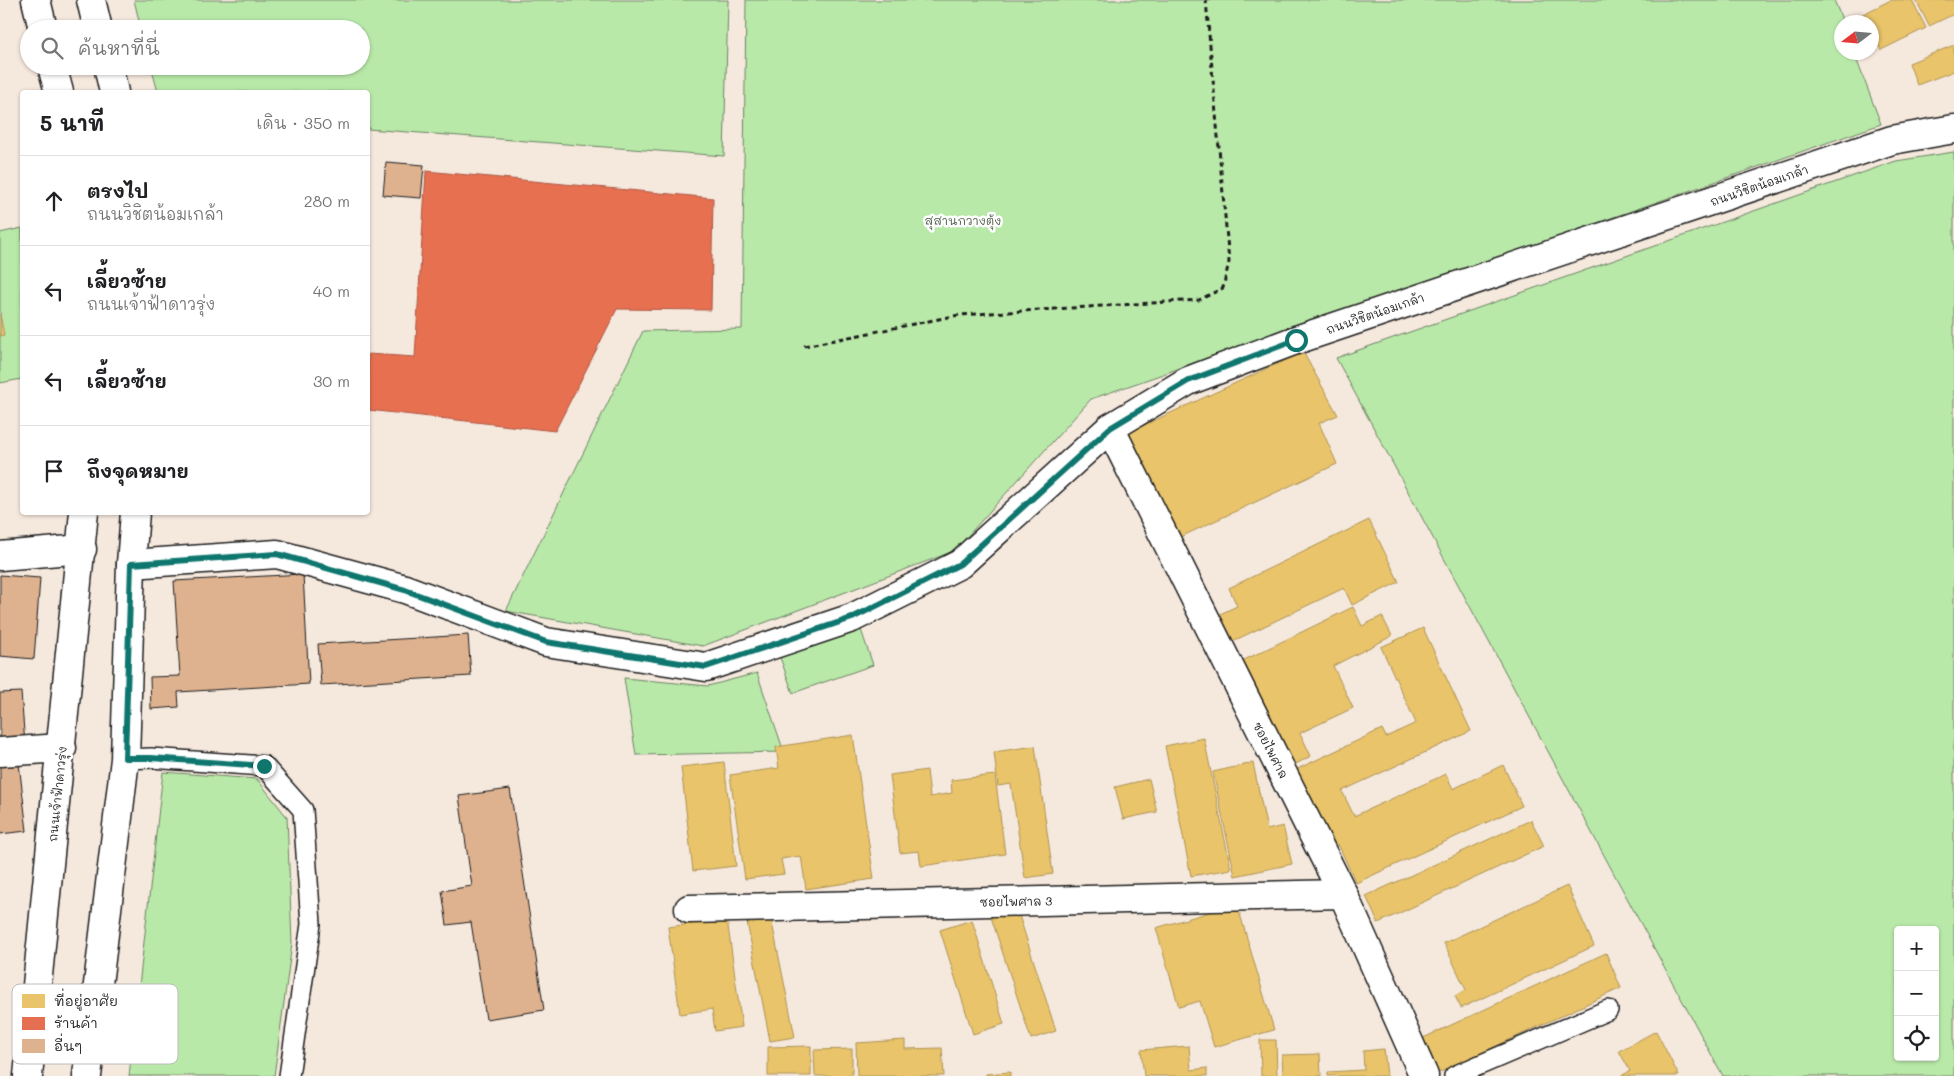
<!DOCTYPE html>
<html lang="th">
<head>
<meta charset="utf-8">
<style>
  body { margin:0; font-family:Mali,"Playpen Sans Thai",sans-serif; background:#f6f6f6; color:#202124 }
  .controls { position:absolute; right:15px; bottom:15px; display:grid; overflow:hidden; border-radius:5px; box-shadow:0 1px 4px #0004 }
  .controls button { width:45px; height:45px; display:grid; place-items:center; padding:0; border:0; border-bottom:1px solid #e0e0e0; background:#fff; color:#202124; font:25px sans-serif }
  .compass { position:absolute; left:1834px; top:15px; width:45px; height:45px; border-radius:50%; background:#fff; box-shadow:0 1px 4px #0004; rotate:254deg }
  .stop { position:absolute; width:15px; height:15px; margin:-11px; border:4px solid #0f766e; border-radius:50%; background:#fff }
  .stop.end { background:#0f766e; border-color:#fff; box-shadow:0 1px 5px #0008 }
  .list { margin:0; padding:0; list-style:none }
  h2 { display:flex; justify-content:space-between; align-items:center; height:65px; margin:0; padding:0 20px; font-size:21px }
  h2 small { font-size:16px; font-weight:400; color:#757577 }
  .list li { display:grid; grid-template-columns:32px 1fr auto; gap:15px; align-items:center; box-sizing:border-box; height:90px; padding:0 20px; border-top:1px solid #e0e0e0 }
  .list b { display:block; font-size:19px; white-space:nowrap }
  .list p { margin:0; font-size:16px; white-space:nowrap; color:#757577 }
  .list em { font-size:16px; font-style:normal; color:#757577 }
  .icon { flex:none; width:28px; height:28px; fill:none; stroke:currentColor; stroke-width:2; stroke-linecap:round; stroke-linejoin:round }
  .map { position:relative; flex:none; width:1954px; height:1076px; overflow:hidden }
  .search { position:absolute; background:#fff; box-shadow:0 1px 4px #0004; left:20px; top:20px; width:350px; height:55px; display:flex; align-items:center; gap:12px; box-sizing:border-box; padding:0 18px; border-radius:28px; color:#757577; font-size:19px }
  .panel { position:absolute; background:#fff; box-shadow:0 1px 4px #0004; left:20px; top:90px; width:350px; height:425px; border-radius:5px }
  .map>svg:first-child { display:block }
</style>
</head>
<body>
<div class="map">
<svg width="1954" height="1076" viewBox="0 0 1954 1076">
  <rect width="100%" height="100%" fill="#f5e8dd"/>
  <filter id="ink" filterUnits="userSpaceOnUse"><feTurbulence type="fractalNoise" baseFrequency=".02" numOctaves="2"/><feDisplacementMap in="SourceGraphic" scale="10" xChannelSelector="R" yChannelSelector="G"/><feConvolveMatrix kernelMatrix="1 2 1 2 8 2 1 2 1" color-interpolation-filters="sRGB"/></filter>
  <g filter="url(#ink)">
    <g fill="#b9e9a9" stroke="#6a8262" fill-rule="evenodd">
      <path d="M134 0H728L724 156 368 129V92H158L151 66H361V29H141Z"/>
      <path d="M746 0H1834L1843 22 1842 52 1854 53 1881 124 1091 399 954 551 703 646 506 611 643 331 742 329Z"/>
      <path d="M1954 152V1076H1723L1336 358 1896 161ZM1898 930H1935V1057H1898Z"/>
      <path d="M22 228V379L0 383V233Z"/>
      <path d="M859 624 873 665 793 693 778 652Z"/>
      <path d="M757 673 784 752 636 755 624 678 708 686Z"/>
      <path d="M163 772 257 779 287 817 292 943 274 1076H129Z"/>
    </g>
    <g fill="#e9c46a" stroke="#ac9253">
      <path d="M1891 0H1912L1926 28 1881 50 1872 31V22H1867L1863 14Z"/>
      <path d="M1916 0H1954V14L1929 26Z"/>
      <path d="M1954 45V71L1917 85 1909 63Z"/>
      <path d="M0 314 4 335 0 336Z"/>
      <path d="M1303 352 1338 415 1319 423 1337 464 1176 539 1127 433Z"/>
      <path d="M1369 520 1399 582 1352 605 1344 588 1229 643 1216 616 1237 606 1229 588Z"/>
      <path d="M1353 607 1362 626 1382 616 1392 636 1333 666 1353 708 1300 733 1311 756 1290 767 1234 665Z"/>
      <path d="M1423 628 1471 731 1342 791 1354 816 1446 774 1453 789 1503 765 1522 806 1356 883 1338 844 1327 849 1291 772 1382 729 1386 737 1416 723 1381 647Z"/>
      <path d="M853 735 874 879 806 889 801 856 781 859 784 874 745 879 730 775 779 768 776 747Z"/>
      <path d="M1204 738 1231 869 1191 876 1165 746Z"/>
      <path d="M1035 746 1053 874 1025 878 1011 784 998 786 994 752Z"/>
      <path d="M724 762 736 866 693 871 681 767Z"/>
      <path d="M1253 763 1267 830 1283 826 1292 864 1235 876 1213 772Z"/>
      <path d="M927 770 930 797 952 793 951 780 995 775 1005 854 921 866 919 851 900 853 890 775Z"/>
      <path d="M1149 779 1157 812 1123 819 1115 787Z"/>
      <path d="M1531 820 1544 846 1378 923 1366 896Z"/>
      <path d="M1567 886 1594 946 1461 1008 1455 996 1466 990 1444 943Z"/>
      <path d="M1237 904 1274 1030 1214 1047 1200 1001 1179 1007 1156 928Z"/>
      <path d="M1016 906 1056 1031 1031 1039 990 914Z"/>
      <path d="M770 913 795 1037 770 1041 746 917Z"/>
      <path d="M727 919 742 1027 715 1031 712 1009 680 1014 668 927Z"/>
      <path d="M972 920 1004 1024 973 1034 940 930Z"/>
      <path d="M1606 953 1621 988 1436 1074 1419 1040Z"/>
      <path d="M1656 1031 1679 1076H1621L1630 1071 1619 1051Z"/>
      <path d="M905 1040V1049L942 1048 944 1076H857L856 1043Z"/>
      <path d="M1260 1040H1276L1277 1076H1261Z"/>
      <path d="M811 1046V1076H768V1047Z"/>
      <path d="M1189 1046 1191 1070 1207 1068V1076H1144L1141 1050Z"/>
      <path d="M852 1049V1076H815L814 1050Z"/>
      <path d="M1384 1049 1387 1076H1328V1072L1364 1070 1363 1051Z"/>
      <path d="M1320 1054 1321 1076H1283L1282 1055Z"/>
      <path d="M1010 1072V1076H986V1074Z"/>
    </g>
    <path fill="#e76f51" stroke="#aa5641" d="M426 171 713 198 711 310 617 309 555 431 368 410V354L415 357Z"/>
    <g fill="#deb28f" stroke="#1c1c1c">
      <path d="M386 162 424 165 421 198 383 195Z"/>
      <path d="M303 574 309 684 178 692 179 707 151 709 150 677 180 676 174 581Z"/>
      <path d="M0 575 40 578 34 659 0 656Z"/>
      <path d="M468 635 471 676 321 685 318 644Z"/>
      <path d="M21 692 25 745 0 747V693Z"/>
      <path d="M18 755 27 831 0 834V757Z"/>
      <path d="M510 789 544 1010 486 1019 471 922 447 925 442 891 472 886 459 796Z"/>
    </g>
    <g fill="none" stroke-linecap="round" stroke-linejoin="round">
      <g stroke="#1c1c1c" stroke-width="22">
        <g id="service">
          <path d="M125 759 151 758 264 766 303 810 311 924 289 1076"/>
          <path d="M1454 1076 1608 1010"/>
        </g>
      </g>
      <g stroke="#1c1c1c" stroke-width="31">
        <g id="minor">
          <path d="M1110 428 1343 894 1424 1076"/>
          <path d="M0 556 82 549"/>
          <path d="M131 564 277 554 405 589 546 642 706 667 852 618 960 564 1110 428 1188 381 1296 340 1892 140 1954 129"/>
          <path d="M0 752 62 748"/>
          <path d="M689 909 1343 894"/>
        </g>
      </g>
      <g stroke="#1c1c1c" stroke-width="31">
        <g id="secondary">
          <path d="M36 0 43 29"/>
          <path d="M91 0 98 29"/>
          <path d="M52 66 59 92"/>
          <path d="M108 66 114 92"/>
          <path d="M28 1076 84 512"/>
          <path d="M87 1076 125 759 131 564 135 512"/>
        </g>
      </g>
      <path stroke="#1c1c1c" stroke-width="3" stroke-dasharray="5 4" stroke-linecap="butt" d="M804 346 959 315 1199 300 1223 288 1229 262 1206 0"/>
      <use href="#service" stroke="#fff" stroke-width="19"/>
      <use href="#minor" stroke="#fff" stroke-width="28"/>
      <use href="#secondary" stroke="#fff" stroke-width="28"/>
    </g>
  </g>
  <g fill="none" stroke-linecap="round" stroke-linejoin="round" filter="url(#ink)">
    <path stroke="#0f766e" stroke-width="6" d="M264 766 151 758H125L131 564 277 554 405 590 546 642 706 667 852 618 960 564 1110 428 1188 381 1296 340"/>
  </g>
  <g text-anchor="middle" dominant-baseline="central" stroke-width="5" stroke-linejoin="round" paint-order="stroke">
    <g font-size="12" fill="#1c1c1c" stroke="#fff">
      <text transform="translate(1759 185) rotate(-19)">ถนนวิชิตน้อมเกล้า</text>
      <text transform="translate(1375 313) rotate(-19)">ถนนวิชิตน้อมเกล้า</text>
      <text transform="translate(1271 750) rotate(63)">ซอยไพศาล</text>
      <text transform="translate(57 794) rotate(-84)">ถนนเจ้าฟ้าดาวรุ่ง</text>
      <text transform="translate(1016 901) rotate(-1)">ซอยไพศาล 3</text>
    </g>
    <g font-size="12" fill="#4b5a46" stroke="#fff">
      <text x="963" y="220">สุสานกวางตุ้ง</text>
    </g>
  </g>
  <rect x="12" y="984" width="166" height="80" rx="8" fill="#fff" stroke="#bbb" stroke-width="1"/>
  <rect x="22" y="994" width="23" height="14" fill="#e9c46a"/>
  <rect x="22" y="1017" width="23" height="13" fill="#e76f51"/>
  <rect x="22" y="1039" width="23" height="14" fill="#deb28f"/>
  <g font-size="14" fill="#1c1c1c">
    <text x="54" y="1006">ที่อยู่อาศัย</text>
    <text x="54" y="1028">ร้านค้า</text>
    <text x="54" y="1051">อื่นๆ</text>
  </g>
</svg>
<div class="controls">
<button>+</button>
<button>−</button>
<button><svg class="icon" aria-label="locate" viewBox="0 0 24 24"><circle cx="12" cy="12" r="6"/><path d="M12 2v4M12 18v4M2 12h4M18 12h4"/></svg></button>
</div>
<svg class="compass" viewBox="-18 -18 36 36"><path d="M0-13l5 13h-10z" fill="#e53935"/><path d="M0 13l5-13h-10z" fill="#757577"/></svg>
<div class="stop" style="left:1296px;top:340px"></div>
<div class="stop end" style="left:264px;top:766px"></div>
<div class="search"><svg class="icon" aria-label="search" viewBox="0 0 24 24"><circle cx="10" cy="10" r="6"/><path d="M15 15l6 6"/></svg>ค้นหาที่นี่</div>
<section class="panel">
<h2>5 นาที<small>เดิน · 350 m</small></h2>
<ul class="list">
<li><svg class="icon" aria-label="ahead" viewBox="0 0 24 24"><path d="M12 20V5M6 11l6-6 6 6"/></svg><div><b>ตรงไป</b><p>ถนนวิชิตน้อมเกล้า</p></div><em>280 m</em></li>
<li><svg class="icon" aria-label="left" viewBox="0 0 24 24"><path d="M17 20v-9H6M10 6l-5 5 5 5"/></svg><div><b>เลี้ยวซ้าย</b><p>ถนนเจ้าฟ้าดาวรุ่ง</p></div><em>40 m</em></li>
<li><svg class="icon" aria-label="left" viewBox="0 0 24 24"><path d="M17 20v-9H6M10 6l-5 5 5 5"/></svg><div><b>เลี้ยวซ้าย</b></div><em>30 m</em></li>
<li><svg class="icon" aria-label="arrive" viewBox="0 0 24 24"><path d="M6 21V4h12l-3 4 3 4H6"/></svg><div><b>ถึงจุดหมาย</b></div></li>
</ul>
</section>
</div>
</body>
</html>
